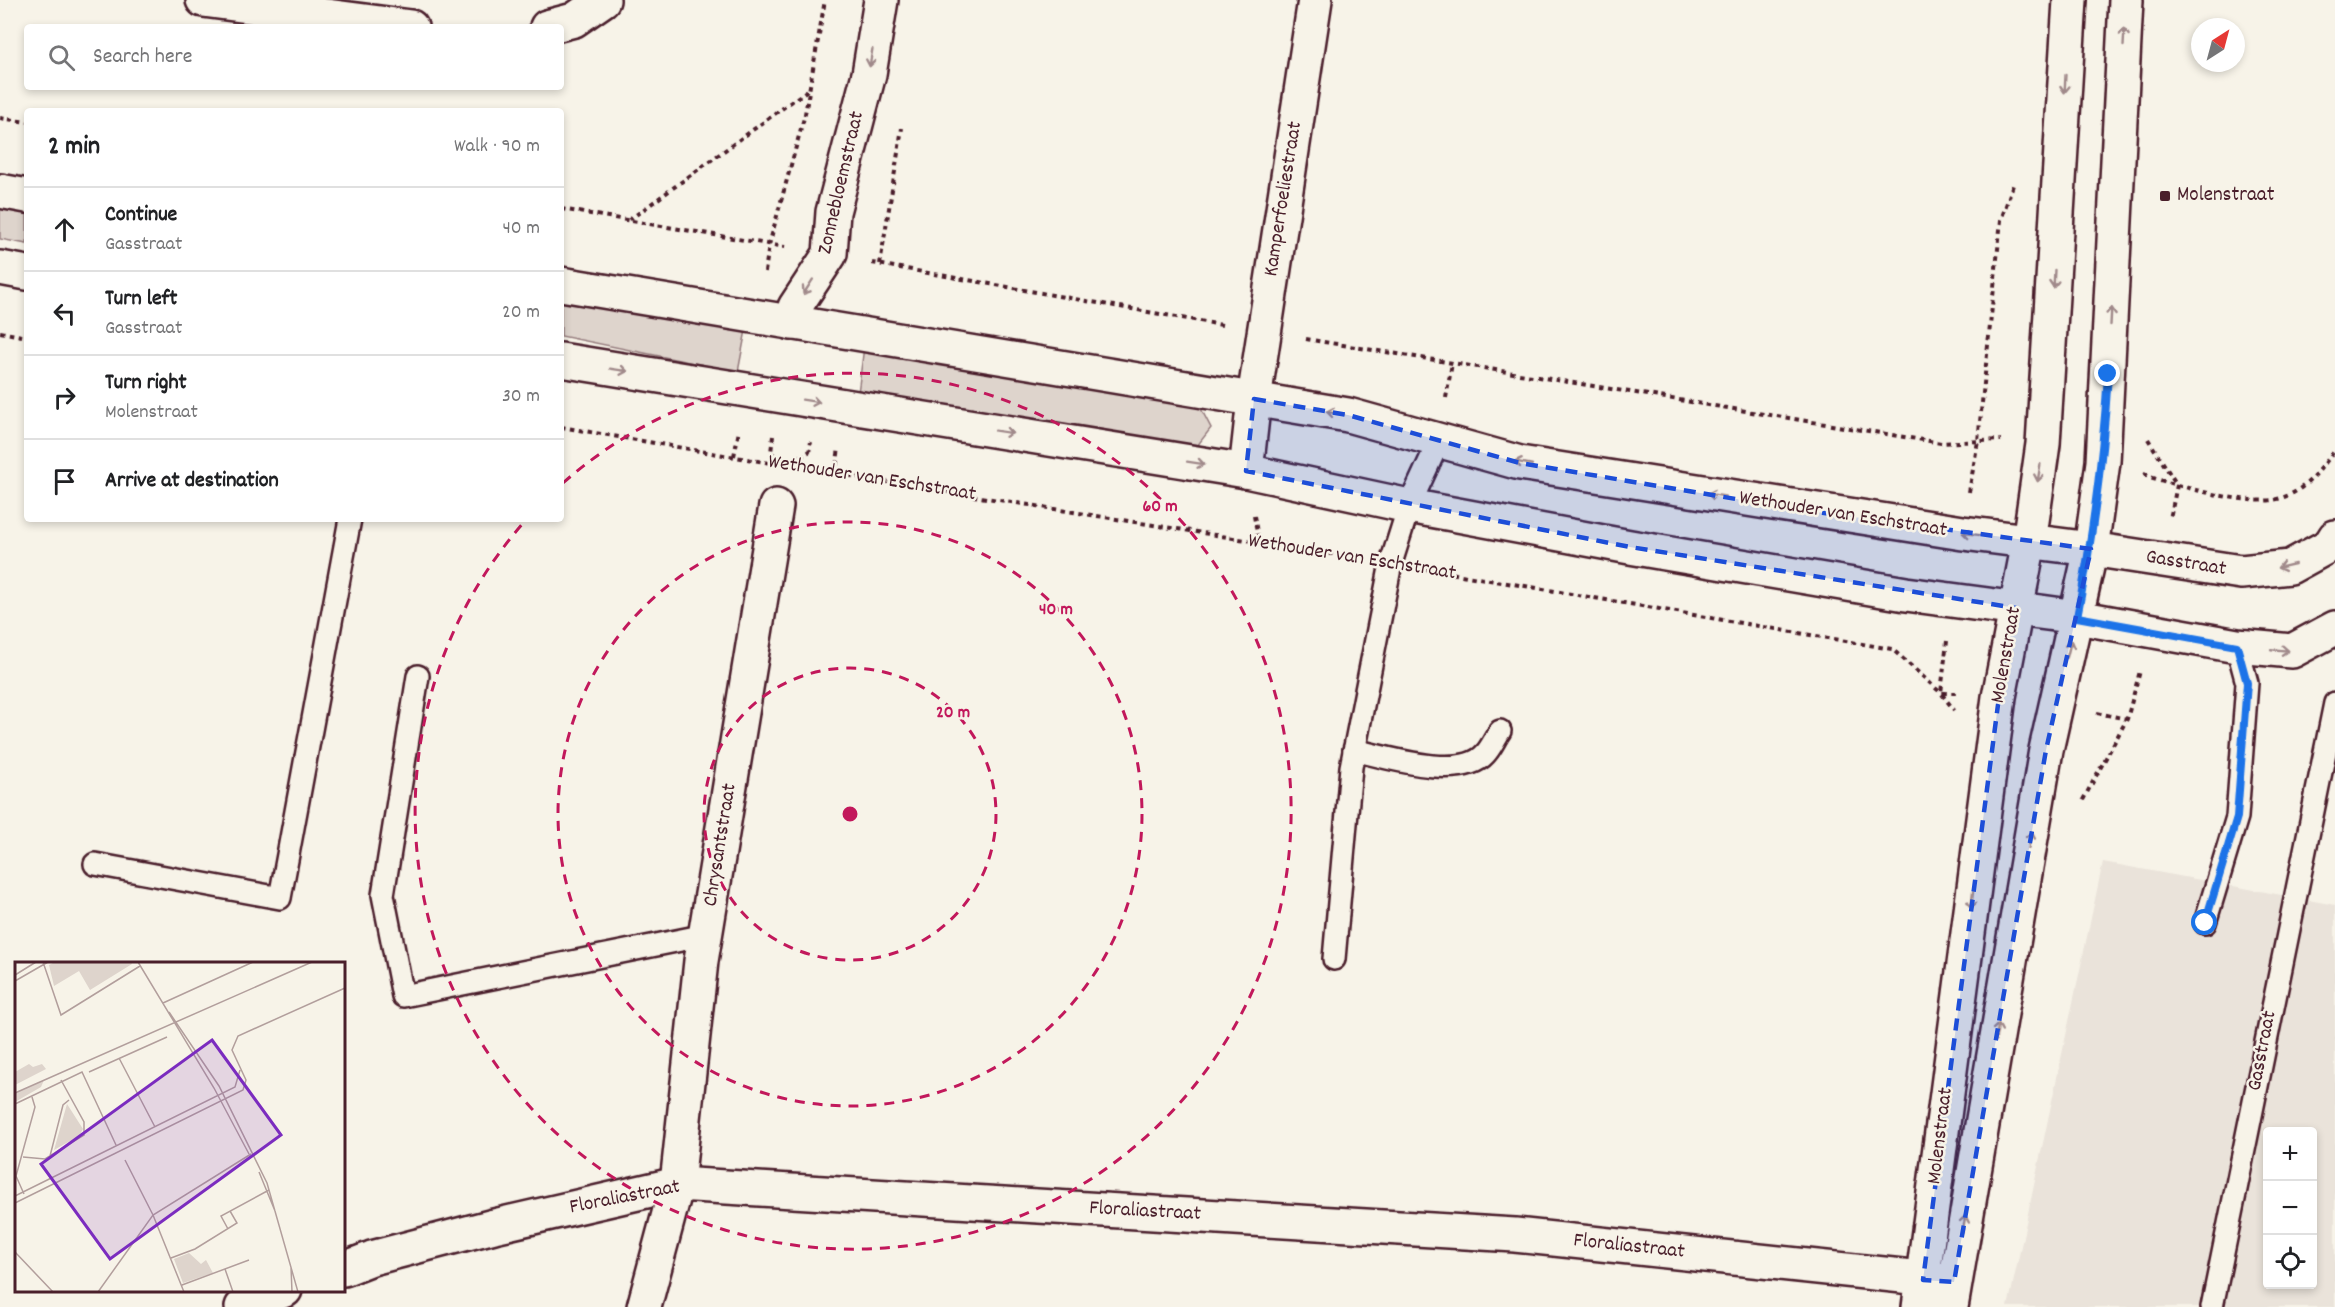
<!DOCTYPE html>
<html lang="en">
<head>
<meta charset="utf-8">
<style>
  body { margin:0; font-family:Dekko,sans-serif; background:#f6f6f6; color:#202124 }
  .controls { position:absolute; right:18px; bottom:18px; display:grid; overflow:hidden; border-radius:6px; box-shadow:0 3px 9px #0003 }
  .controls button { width:54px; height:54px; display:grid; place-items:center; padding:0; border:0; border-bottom:2px solid #e0e0e0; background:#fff; color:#202124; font:30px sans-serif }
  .compass { position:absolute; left:2191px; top:18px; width:54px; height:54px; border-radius:50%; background:#fff; box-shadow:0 3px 9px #0003; rotate:36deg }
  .stop { position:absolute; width:18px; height:18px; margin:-14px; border:4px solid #1a73e8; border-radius:50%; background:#fff }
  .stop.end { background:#1a73e8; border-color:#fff; box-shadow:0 2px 6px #0008 }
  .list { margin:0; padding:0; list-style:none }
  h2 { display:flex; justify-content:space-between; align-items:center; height:78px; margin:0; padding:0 24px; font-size:26px }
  h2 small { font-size:20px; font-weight:400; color:#757577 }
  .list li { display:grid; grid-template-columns:39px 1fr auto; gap:18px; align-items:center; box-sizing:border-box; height:84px; padding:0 24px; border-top:2px solid #e0e0e0 }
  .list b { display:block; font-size:22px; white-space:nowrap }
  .list p { margin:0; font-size:20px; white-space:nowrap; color:#757577 }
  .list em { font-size:20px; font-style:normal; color:#757577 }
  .icon { flex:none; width:33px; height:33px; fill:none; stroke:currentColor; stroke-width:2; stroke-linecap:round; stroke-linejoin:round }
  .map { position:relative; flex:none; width:2335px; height:1307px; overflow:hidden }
  .search { position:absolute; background:#fff; box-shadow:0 3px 9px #0003; left:24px; top:24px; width:540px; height:66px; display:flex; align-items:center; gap:15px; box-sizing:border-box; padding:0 21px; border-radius:6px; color:#757577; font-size:22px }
  .panel { position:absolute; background:#fff; box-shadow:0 3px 9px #0003; left:24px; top:108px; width:540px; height:414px; border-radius:6px }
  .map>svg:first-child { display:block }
</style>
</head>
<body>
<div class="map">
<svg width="2335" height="1307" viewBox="0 0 2335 1307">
  <rect width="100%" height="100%" fill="#f7f3e8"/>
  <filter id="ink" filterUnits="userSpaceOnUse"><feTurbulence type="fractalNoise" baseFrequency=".0167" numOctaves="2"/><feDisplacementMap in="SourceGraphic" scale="12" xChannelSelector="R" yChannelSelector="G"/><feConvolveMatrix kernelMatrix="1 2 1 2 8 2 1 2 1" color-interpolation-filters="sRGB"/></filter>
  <g filter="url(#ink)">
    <path fill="#eae3da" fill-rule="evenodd" d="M2103 862 2335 905V1307H2008ZM2268 1132H2312V1284H2268Z"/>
    <g fill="#ded4cc" stroke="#947a7c" stroke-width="1.5">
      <path d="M0 203 27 207V244L0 239Z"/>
      <path d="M561 295 746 330 738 372 561 336Z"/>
      <path d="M864 347 1199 405 1211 428 1197 446 858 393Z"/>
    </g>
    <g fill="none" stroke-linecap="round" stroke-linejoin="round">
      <g stroke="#4a1f2b" stroke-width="26">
        <g id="service">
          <path d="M418 676 383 895 403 996 706 935"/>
          <path d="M1354 750C1385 757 1461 781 1485 754 1491 748 1495 738 1500 731"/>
          <path d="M95 864 280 898 350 519"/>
          <path d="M2205 923 2237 817 2247 683 2237 646"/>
          <path d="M1334 959 1351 767 1391 563 1409 506 1439 441"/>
          <path d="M2212 1307 2335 703"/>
        </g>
      </g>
      <g stroke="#4a1f2b" stroke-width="38">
        <g id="minor">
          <path d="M203 0 411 27"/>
          <path d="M547 27 574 20 603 0"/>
          <path d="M792 323 795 307 830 254 833 212 869 74 881 0"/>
          <path d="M1254 399 1315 0"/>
          <path d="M344 1269 372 1258 494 1226 677 1184 1515 1235 1950 1281"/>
          <path d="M242 1307 285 1290"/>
          <path d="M644 1307 677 1184 701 961 776 506"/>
        </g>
      </g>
      <g stroke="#4a1f2b" stroke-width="38">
        <g id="tertiary">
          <path d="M0 191 27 196"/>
          <path d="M0 268 27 273"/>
          <path d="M561 284 1348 415 1520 463 1963 533 2091 549 2241 572 2290 567 2330 545 2335 537"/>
          <path d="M561 360 1246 471 1409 506 1630 547 1906 594 2077 617 2237 646 2292 651 2335 628"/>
          <path d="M1246 471 1254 399"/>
          <path d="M1919 1307 1999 697 2029 542 2043 444 2070 0"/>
          <path d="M1951 1307 2046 750 2091 549 2103 462 2126 0"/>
        </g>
      </g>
      <g stroke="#4a1f2b" stroke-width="4" stroke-dasharray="4.5 4.5" stroke-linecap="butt">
        <path d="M0 118 27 122"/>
        <path d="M561 209 785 247"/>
        <path d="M629 220 809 89"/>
        <path d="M872 263 1222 325"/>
        <path d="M880 264 902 128"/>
        <path d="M765 272 769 245 805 114 825 0"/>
        <path d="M0 332 27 337"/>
        <path d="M1306 339 1941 443 2001 440"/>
        <path d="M1446 398 1452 363"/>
        <path d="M561 427 770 463"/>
        <path d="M773 436 771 452 783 465"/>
        <path d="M2148 439 2177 485 2170 519"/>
        <path d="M734 456 739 431"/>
        <path d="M784 465 809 452 811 442"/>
        <path d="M795 467 1357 558"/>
        <path d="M2144 473 2150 477C2180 486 2252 508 2281 498 2305 491 2321 469 2335 450"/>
        <path d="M835 474 839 448"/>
        <path d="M1969 492 1978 441 2001 220 2014 182"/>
        <path d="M1254 516 1259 543"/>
        <path d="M1426 569 1892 649 1941 693H1956"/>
        <path d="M1947 641 1941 693 1954 710"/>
        <path d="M2097 713 2127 719"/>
        <path d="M2083 800 2127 719 2140 671"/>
      </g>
      <use href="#service" stroke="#f7f3e8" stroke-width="21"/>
      <use href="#minor" stroke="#f7f3e8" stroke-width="33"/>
      <use href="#tertiary" stroke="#f7f3e8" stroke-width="33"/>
    </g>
    <defs><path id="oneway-shaft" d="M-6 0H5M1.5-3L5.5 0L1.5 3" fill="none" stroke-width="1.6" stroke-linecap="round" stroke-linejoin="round" transform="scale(1.5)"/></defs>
    <g stroke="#a0898a">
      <use href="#oneway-shaft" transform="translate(2124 37) rotate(-87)"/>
      <use href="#oneway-shaft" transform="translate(871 58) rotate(99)"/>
      <use href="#oneway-shaft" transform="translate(2065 84) rotate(93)"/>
      <use href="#oneway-shaft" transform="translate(2054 279) rotate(93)"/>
      <use href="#oneway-shaft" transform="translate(808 287) rotate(123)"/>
      <use href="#oneway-shaft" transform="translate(2111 316) rotate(-87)"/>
      <use href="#oneway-shaft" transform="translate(619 370) rotate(9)"/>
      <use href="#oneway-shaft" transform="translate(811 401) rotate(9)"/>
      <use href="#oneway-shaft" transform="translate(1335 413) rotate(-170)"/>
      <use href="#oneway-shaft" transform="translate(1004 432) rotate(9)"/>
      <use href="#oneway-shaft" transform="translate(1196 463) rotate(9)"/>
      <use href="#oneway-shaft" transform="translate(1523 463) rotate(-169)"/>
      <use href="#oneway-shaft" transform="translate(2039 473) rotate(99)"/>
      <use href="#oneway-shaft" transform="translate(1716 495) rotate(-171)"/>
      <use href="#oneway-shaft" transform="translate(1971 534) rotate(-173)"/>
      <use href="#oneway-shaft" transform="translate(2286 566) rotate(167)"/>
      <use href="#oneway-shaft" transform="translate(2069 649) rotate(-76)"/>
      <use href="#oneway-shaft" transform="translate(2280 650) rotate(5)"/>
      <use href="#oneway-shaft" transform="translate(2030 840) rotate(-80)"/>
      <use href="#oneway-shaft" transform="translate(1972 900) rotate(97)"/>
      <use href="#oneway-shaft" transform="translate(1997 1032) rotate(-80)"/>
      <use href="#oneway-shaft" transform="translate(1964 1224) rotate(-80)"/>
    </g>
  </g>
  <g fill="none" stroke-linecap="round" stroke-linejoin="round" filter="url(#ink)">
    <path stroke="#1a73e8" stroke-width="8" d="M2108 374C2103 457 2093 536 2077 617L2237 646 2247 683 2237 817 2205 923"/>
  </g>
  <path fill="#1d4ed8" fill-opacity="0.2" stroke="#1d4ed8" stroke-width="4.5" stroke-dasharray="12 8" stroke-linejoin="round" d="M1254 399 1348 415 1520 463 1802 510 2091 549 2046 750 1954 1282 1923 1280 1999 697 2016 608 1630 547 1246 471Z"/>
  <g fill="none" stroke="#c2185b" stroke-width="3" stroke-dasharray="10 8">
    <circle cx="850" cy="814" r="146"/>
    <circle cx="850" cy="814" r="292"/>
    <path d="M563 483A438 438 0 1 1 525 521"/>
  </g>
  <rect fill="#4a1f2b" stroke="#f7f3e8" stroke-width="2" x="2159" y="190" width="12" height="12" rx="3"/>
  <g text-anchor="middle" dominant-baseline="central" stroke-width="5" stroke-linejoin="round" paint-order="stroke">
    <g font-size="21" fill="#4a1f2b" stroke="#f7f3e8">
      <text transform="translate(842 183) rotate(-77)">Zonnebloemstraat</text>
      <text transform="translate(1284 199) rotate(-81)">Kamperfoeliestraat</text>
      <text transform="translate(872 479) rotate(9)">Wethouder van Eschstraat</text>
      <text transform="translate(1843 515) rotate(9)">Wethouder van Eschstraat</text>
      <text transform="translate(1352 558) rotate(9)">Wethouder van Eschstraat</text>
      <text transform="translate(2186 564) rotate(9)">Gasstraat</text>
      <text transform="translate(2007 655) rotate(-80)">Molenstraat</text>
      <text transform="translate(721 845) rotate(-81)">Chrysantstraat</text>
      <text transform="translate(2263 1051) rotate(-79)">Gasstraat</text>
      <text transform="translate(1941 1136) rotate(-83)">Molenstraat</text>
      <text transform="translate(625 1198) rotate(-11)">Floraliastraat</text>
      <text transform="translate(1145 1212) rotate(3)">Floraliastraat</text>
      <text transform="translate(1629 1247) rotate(6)">Floraliastraat</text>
    </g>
    <g font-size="21" fill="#4a1f2b" stroke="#f7f3e8" text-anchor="start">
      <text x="2177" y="196">Molenstraat</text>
    </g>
  </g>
  <g transform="translate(15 962)">
    <rect width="330" height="330" fill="#f7f3e8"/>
    <path d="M40 0H116L117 2 75 28 64 9 39 24 34 3ZM14 102 18 105 27 102 31 107 0 123V110ZM29 118 26 125 0 140V131ZM52 142 68 167 64 174 39 188ZM174 291 186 302 191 298 198 311 168 321 159 297Z" fill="#ded4cc"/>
    <path fill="none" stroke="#b29e9c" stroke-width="1.5" d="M28 0 46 53 125 4M123 0 199 126 234 192M0 13 21 0M0 19 33 0M148 41 238 0M154 50 204 124 252 221 283 330M104 96 140 165M74 110 152 75M0 131 297 0M0 142 67 110 101 183M35 194 48 143 54 138M8 195 30 197 69 173V160L46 118M110 198 138 253 169 330M244 210 260 249M9 232 1 214 20 145 17 135M0 234 220 125 225 108M0 241 228 128 231 118 217 88 223 74 330 26M213 267 206 254 254 228M0 290 38 330M156 296 180 287 222 261 215 249M276 305 277 330M210 307 218 330M167 323 234 298M83 330 138 253 236 192"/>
    <path fill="#7b2cbf" fill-opacity="0.15" stroke="#7b2cbf" stroke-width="3" d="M197 78 266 173 95 297 26 202Z"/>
    <rect width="330" height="330" fill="none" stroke="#4a1f2b" stroke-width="3"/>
  </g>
  <circle cx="850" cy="814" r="9" fill="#c2185b" stroke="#f7f3e8" stroke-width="3"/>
  <g font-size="18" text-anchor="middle" font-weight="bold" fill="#c2185b" stroke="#f7f3e8" stroke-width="5" stroke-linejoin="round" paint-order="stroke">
    <text x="1160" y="511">60 m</text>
    <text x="1056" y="614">40 m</text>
    <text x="953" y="717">20 m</text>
  </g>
</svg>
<div class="controls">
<button>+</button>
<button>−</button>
<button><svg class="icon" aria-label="locate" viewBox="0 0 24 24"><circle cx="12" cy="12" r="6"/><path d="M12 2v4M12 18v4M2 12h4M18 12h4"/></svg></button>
</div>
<svg class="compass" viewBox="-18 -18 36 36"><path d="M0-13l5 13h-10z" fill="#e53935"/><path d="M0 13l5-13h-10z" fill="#757577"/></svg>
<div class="stop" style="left:2205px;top:923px"></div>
<div class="stop end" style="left:2108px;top:374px"></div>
<div class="search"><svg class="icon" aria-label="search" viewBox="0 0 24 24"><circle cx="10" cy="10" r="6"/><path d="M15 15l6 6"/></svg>Search here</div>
<section class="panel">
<h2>2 min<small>Walk · 90 m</small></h2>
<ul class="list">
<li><svg class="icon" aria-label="ahead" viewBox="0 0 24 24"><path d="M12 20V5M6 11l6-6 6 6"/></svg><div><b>Continue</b><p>Gasstraat</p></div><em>40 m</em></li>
<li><svg class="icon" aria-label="left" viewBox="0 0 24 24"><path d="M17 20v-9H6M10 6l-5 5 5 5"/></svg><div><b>Turn left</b><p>Gasstraat</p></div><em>20 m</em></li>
<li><svg class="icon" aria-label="right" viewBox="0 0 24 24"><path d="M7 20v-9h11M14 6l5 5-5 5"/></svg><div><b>Turn right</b><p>Molenstraat</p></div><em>30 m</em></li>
<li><svg class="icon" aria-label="arrive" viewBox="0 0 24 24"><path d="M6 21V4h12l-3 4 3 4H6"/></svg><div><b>Arrive at destination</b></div></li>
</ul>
</section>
</div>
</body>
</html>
